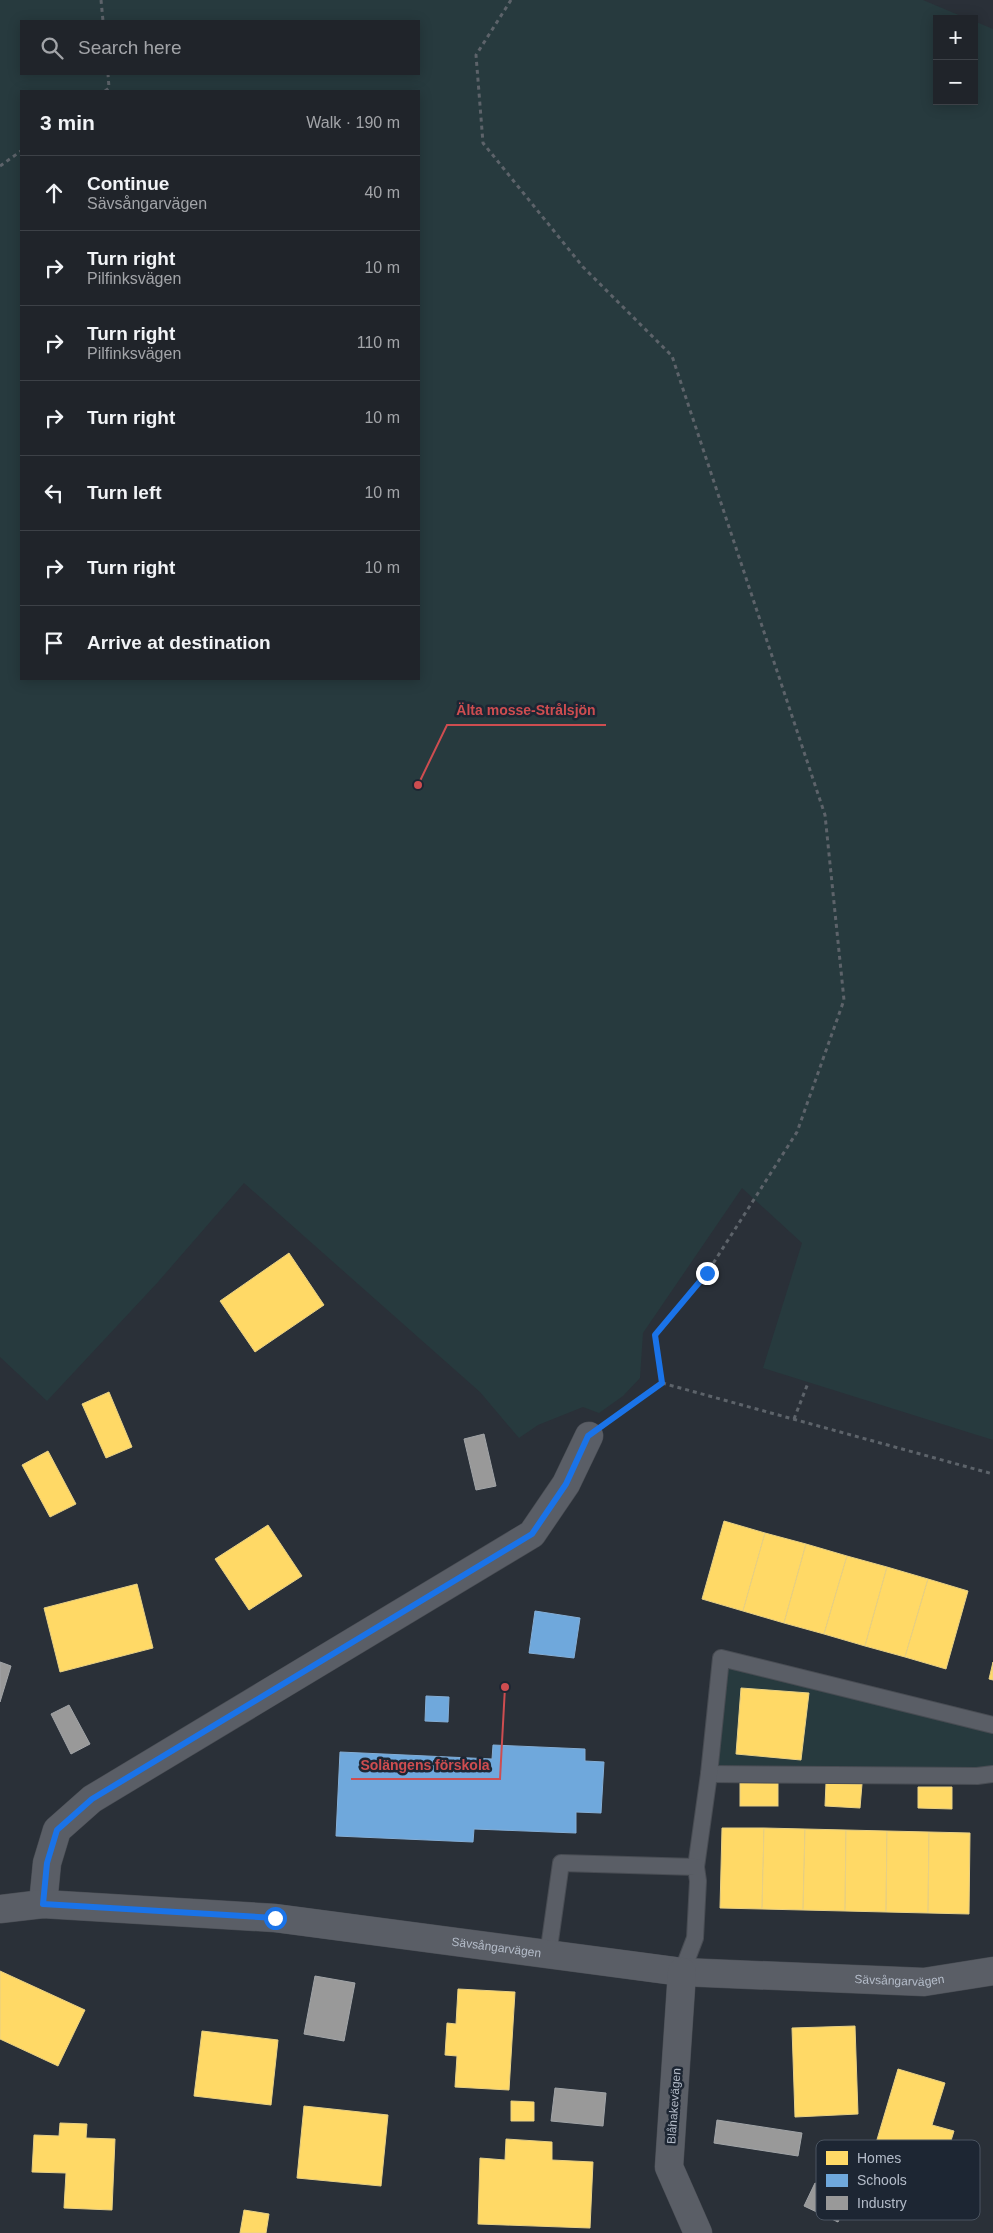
<!DOCTYPE html>
<html lang="en">
<head>
<meta charset="utf-8">
<style>
  body { margin:0; font-family:Arial,sans-serif; background:#282c32; color:#f1f3f6 }
  .controls { position:absolute; right:15px; top:15px; display:grid; overflow:hidden; border-radius:0px; box-shadow:0 2px 12px #0003 }
  .controls button { width:45px; height:45px; display:grid; place-items:center; padding:0; border:0; border-bottom:1px solid #3d4147; background:#20242a; color:#f1f3f6; font:25px sans-serif }
  .stop { position:absolute; width:15px; height:15px; margin:-11px; border:4px solid #1a73e8; border-radius:50%; background:#fff }
  .stop.end { background:#1a73e8; border-color:#fff; box-shadow:0 1px 5px #0008 }
  .list { margin:0; padding:0; list-style:none }
  h2 { display:flex; justify-content:space-between; align-items:center; height:65px; margin:0; padding:0 20px; font-size:21px }
  h2 small { font-size:16px; font-weight:400; color:#a2a4a8 }
  .list li { display:grid; grid-template-columns:32px 1fr auto; gap:15px; align-items:center; box-sizing:border-box; height:75px; padding:0 20px; border-top:1px solid #3d4147 }
  .list b { display:block; font-size:19px; white-space:nowrap }
  .list p { margin:0; font-size:16px; white-space:nowrap; color:#a2a4a8 }
  .list em { font-size:16px; font-style:normal; color:#a2a4a8 }
  .icon { flex:none; width:28px; height:28px; fill:none; stroke:currentColor; stroke-width:2; stroke-linecap:round; stroke-linejoin:round }
  .map { position:relative; flex:none; width:993px; height:2233px; overflow:hidden }
  .search { position:absolute; background:#20242a; box-shadow:0 2px 12px #0003; left:20px; top:20px; width:400px; height:55px; display:flex; align-items:center; gap:12px; box-sizing:border-box; padding:0 18px; border-radius:0px; color:#a2a4a8; font-size:19px }
  .panel { position:absolute; background:#20242a; box-shadow:0 2px 12px #0003; left:20px; top:90px; width:400px; height:590px; border-radius:0px }
  .map>svg:first-child { display:block }
</style>
</head>
<body>
<div class="map">
<svg width="993" height="2233" viewBox="0 0 993 2233">
  <rect width="100%" height="100%" fill="#2a3038"/>
  <g fill="#273a3e" fill-rule="evenodd">
    <path d="M0 0H923L968 19H937V101H974V21L993 29V1440L763 1368 802 1243 742 1188 643 1333 640 1378 623 1396 599 1413 583 1407 538 1425 519 1438 480 1392 244 1183 158 1282 47 1401 0 1357ZM419 21V74H21V21ZM419 91V679H21V91Z"/>
    <path d="M721 1658 993 1725V1774H709Z"/>
  </g>
  <g fill="#ffd966" stroke="#e8d084">
    <path d="M289 1253 324 1305 255 1352 220 1301Z"/>
    <path d="M109 1392 132 1447 106 1458 82 1404Z"/>
    <path d="M48 1451 76 1504 50 1517 22 1465Z"/>
    <path d="M724 1521 765 1533 743 1611 702 1599Z"/>
    <path d="M268 1525 302 1576 249 1610 215 1559Z"/>
    <path d="M765 1533 806 1544 784 1623 743 1611Z"/>
    <path d="M806 1544 847 1556 824 1634 784 1623Z"/>
    <path d="M847 1556 887 1567 865 1646 824 1634Z"/>
    <path d="M887 1567 928 1579 905 1657 865 1646Z"/>
    <path d="M928 1579 968 1591 946 1669 905 1657Z"/>
    <path d="M137 1584 153 1648 60 1672 44 1608Z"/>
    <path d="M993 1662V1680L989 1679Z"/>
    <path d="M741 1688 809 1693 801 1760 736 1754Z"/>
    <rect x="740" y="1782" width="38" height="24"/>
    <path d="M826 1783 862 1784 860 1808 825 1806Z"/>
    <path d="M918 1787H952V1809L918 1808Z"/>
    <path d="M722 1828H764L762 1909 720 1908Z"/>
    <path d="M764 1828 805 1829 803 1910 762 1909Z"/>
    <path d="M805 1829 846 1830 845 1911 803 1910Z"/>
    <path d="M846 1830 887 1831 886 1912 845 1911Z"/>
    <path d="M887 1831 929 1832 928 1913 886 1912Z"/>
    <path d="M929 1832 970 1833 969 1914 928 1913Z"/>
    <path d="M0 1971 85 2010 58 2066 0 2039Z"/>
    <path d="M458 1989 515 1992 509 2090 455 2087 457 2056 445 2055 447 2023 456 2024Z"/>
    <path d="M855 2026 858 2114 795 2117 792 2028Z"/>
    <path d="M202 2031 278 2040 271 2105 194 2096Z"/>
    <path d="M898 2069 945 2083 932 2125 954 2131 944 2163 876 2143Z"/>
    <path d="M511 2101 534 2102V2121H511Z"/>
    <path d="M304 2106 388 2115 381 2186 297 2178Z"/>
    <path d="M60 2123 87 2124 86 2138 115 2139 112 2210 64 2208 66 2173 32 2172 34 2135 59 2136Z"/>
    <path d="M506 2139 552 2142V2160L593 2162 590 2228 478 2224 480 2158 505 2160Z"/>
    <path d="M244 2210 269 2214 266 2233H240Z"/>
  </g>
  <g fill="#6fa8dc" stroke="#84aed6">
    <path d="M535 1611 580 1618 574 1658 529 1653Z"/>
    <path d="M426 1696 449 1697 448 1722 425 1721Z"/>
    <path d="M493 1745 585 1749V1761L604 1762 601 1813 576 1812V1833L474 1829 473 1842 336 1836 340 1752 492 1759Z"/>
  </g>
  <g fill="#999" stroke="#a1a4a7">
    <path d="M484 1434 496 1486 476 1490 464 1439Z"/>
    <path d="M0 1662 11 1666 0 1702Z"/>
    <path d="M69 1705 90 1744 71 1754 51 1714Z"/>
    <path d="M315 1976 355 1983 344 2041 304 2034Z"/>
    <path d="M555 2088 606 2093 603 2126 551 2121Z"/>
    <path d="M717 2120 802 2133 798 2156 714 2143Z"/>
    <path d="M815 2183 849 2199 838 2222 804 2206Z"/>
  </g>
  <g fill="none" stroke-linecap="round" stroke-linejoin="round">
    <g stroke="#484c53" stroke-width="18">
      <g id="lane">
        <path d="M709 1774 977 1776 993 1774"/>
        <path d="M696 1867 709 1774 721 1658 993 1725"/>
        <path d="M548 1955 561 1863 696 1867 698 1881 695 1938 682 1972"/>
      </g>
    </g>
    <g stroke="#484c53" stroke-width="29">
      <g id="street">
        <path d="M43 1904 47 1863 57 1830 92 1799 532 1534 566 1484 589 1436"/>
        <path id="s1" d="M0 1909 43 1904 275 1918 682 1972 924 1982 993 1971"/>
        <path d="M682 1972 669 2167 698 2233"/>
      </g>
    </g>
    <g stroke="#5d636a" stroke-width="3" stroke-dasharray="4 4" stroke-linecap="butt">
      <path d="M101 0 103 21"/>
      <path d="M511 0 476 55 483 143 583 267 672 356 825 815 844 1000 797 1132 707 1273 655 1335 662 1383 617 1416"/>
      <path d="M105 91 109 88 108 74"/>
      <path d="M0 166 21 151"/>
      <path d="M662 1383 993 1474"/>
      <path d="M794 1419 808 1383"/>
    </g>
    <use href="#lane" stroke="#5a5e66" stroke-width="16"/>
    <use href="#street" stroke="#5a5e66" stroke-width="28"/>
  </g>
  <g fill="none" stroke-linecap="round" stroke-linejoin="round">
    <path stroke="#1a73e8" stroke-width="6" d="M275 1918 43 1904 47 1863 57 1830 92 1799 532 1534 566 1484 588 1436 662 1383 655 1335 707 1273"/>
  </g>
  <g text-anchor="middle" dominant-baseline="central" stroke-width="5" stroke-linejoin="round" paint-order="stroke">
    <g font-size="12" fill="#b4bcc9" stroke="#1d2633">
      <text stroke="none"><textPath href="#s1" startOffset="499">Sävsångarvägen</textPath></text>
      <text stroke="none"><textPath href="#s1" startOffset="904">Sävsångarvägen</textPath></text>
      <text transform="translate(674 2106) rotate(-86)">Blåhakevägen</text>
    </g>
  </g>
  <rect x="816" y="2140" width="164" height="80" rx="8" fill="#1d2633" stroke="#4a5360" stroke-width="1"/>
  <rect x="826" y="2151" width="22" height="14" fill="#ffd966"/>
  <rect x="826" y="2174" width="22" height="13" fill="#6fa8dc"/>
  <rect x="826" y="2196" width="22" height="14" fill="#999"/>
  <g font-size="14" fill="#b4bcc9">
    <text x="857" y="2163">Homes</text>
    <text x="857" y="2185">Schools</text>
    <text x="857" y="2208">Industry</text>
  </g>
  <path fill="none" stroke="#ce4d50" stroke-width="2" d="M418 785L447 725H606M505 1687L500 1779H351"/>
  <g fill="#ce4d50" stroke="#1d2633" stroke-width="2">
    <circle cx="418" cy="785" r="5"/>
    <circle cx="505" cy="1687" r="5"/>
  </g>
  <g font-size="14" text-anchor="middle" font-weight="bold" fill="#ce4d50" stroke="#1d2633" stroke-width="5" stroke-linejoin="round" paint-order="stroke">
    <text x="526" y="715">Älta mosse-Strålsjön</text>
    <text x="425" y="1770">Solängens förskola</text>
  </g>
</svg>
<div class="controls">
<button>+</button>
<button>−</button>
</div>
<div class="stop" style="left:275px;top:1918px"></div>
<div class="stop end" style="left:707px;top:1273px"></div>
<div class="search"><svg class="icon" aria-label="search" viewBox="0 0 24 24"><circle cx="10" cy="10" r="6"/><path d="M15 15l6 6"/></svg>Search here</div>
<section class="panel">
<h2>3 min<small>Walk · 190 m</small></h2>
<ul class="list">
<li><svg class="icon" aria-label="ahead" viewBox="0 0 24 24"><path d="M12 20V5M6 11l6-6 6 6"/></svg><div><b>Continue</b><p>Sävsångarvägen</p></div><em>40 m</em></li>
<li><svg class="icon" aria-label="right" viewBox="0 0 24 24"><path d="M7 20v-9h11M14 6l5 5-5 5"/></svg><div><b>Turn right</b><p>Pilfinksvägen</p></div><em>10 m</em></li>
<li><svg class="icon" aria-label="right" viewBox="0 0 24 24"><path d="M7 20v-9h11M14 6l5 5-5 5"/></svg><div><b>Turn right</b><p>Pilfinksvägen</p></div><em>110 m</em></li>
<li><svg class="icon" aria-label="right" viewBox="0 0 24 24"><path d="M7 20v-9h11M14 6l5 5-5 5"/></svg><div><b>Turn right</b></div><em>10 m</em></li>
<li><svg class="icon" aria-label="left" viewBox="0 0 24 24"><path d="M17 20v-9H6M10 6l-5 5 5 5"/></svg><div><b>Turn left</b></div><em>10 m</em></li>
<li><svg class="icon" aria-label="right" viewBox="0 0 24 24"><path d="M7 20v-9h11M14 6l5 5-5 5"/></svg><div><b>Turn right</b></div><em>10 m</em></li>
<li><svg class="icon" aria-label="arrive" viewBox="0 0 24 24"><path d="M6 21V4h12l-3 4 3 4H6"/></svg><div><b>Arrive at destination</b></div></li>
</ul>
</section>
</div>
</body>
</html>
